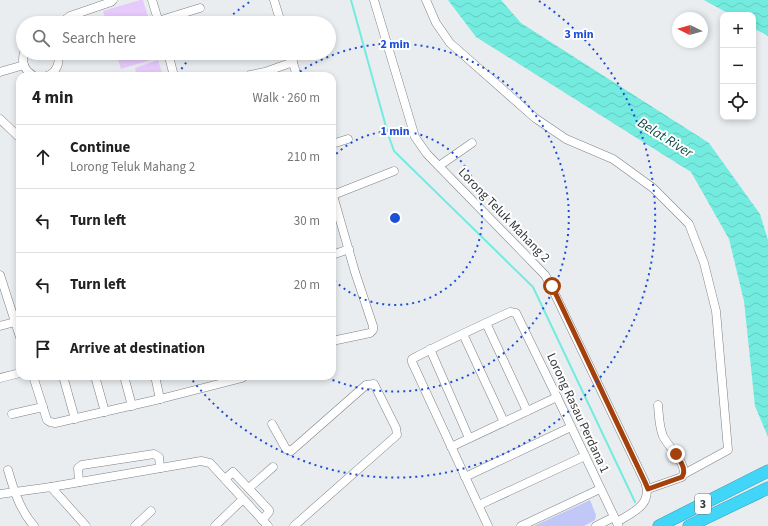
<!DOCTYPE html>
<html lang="en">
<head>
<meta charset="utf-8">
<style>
  body { margin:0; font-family:"Source Sans 3",sans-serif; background:#f2f2f2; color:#222 }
  .controls { position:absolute; right:12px; top:12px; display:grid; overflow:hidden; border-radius:8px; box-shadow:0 2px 6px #0003 }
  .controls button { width:36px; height:36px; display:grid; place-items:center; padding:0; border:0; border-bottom:1px solid #e0e0e0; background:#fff; color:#222; font:20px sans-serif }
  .compass { position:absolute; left:672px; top:12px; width:36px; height:36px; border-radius:50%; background:#fff; box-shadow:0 2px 6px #0003; rotate:275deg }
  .stop { position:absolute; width:12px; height:12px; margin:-9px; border:3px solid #a4400c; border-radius:50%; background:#fff }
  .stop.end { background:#a4400c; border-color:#fff; box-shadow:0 1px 4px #0008 }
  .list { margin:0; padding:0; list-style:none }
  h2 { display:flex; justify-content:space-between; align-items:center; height:52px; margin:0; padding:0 16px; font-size:17px }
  h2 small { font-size:13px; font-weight:400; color:#767676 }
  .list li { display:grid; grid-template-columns:26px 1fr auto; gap:12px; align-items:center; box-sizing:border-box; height:64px; padding:0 16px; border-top:1px solid #e0e0e0 }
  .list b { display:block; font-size:15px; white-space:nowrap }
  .list p { margin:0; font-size:13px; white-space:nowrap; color:#767676 }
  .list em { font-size:13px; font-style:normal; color:#767676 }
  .icon { flex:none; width:22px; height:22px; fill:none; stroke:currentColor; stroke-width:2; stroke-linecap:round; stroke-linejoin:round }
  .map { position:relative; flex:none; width:768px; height:526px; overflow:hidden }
  .search { position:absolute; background:#fff; box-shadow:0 2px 6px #0003; left:16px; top:16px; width:320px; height:44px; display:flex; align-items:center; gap:10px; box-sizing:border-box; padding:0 14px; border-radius:22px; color:#767676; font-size:15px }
  .panel { position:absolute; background:#fff; box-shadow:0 2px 6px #0003; left:16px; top:72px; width:320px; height:308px; border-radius:12px }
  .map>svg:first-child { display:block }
</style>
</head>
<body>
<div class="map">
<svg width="768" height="526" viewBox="0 0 768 526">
  <defs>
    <pattern id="water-waves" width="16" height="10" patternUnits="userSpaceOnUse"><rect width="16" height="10" fill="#74ebdf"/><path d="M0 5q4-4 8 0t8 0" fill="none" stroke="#65cac0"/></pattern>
  </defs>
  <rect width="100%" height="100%" fill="#e9edf0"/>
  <g fill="#e6cafc">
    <path d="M140 0H143L150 23H106L103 11Z"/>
    <path d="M116 53H159L160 57 121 69Z"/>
    <path d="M158 60 163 76H137L135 68Z"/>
  </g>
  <g fill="url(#water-waves)">
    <path d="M448 0H501L521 23 709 143 760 214 768 240V437L755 406 744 301 729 239 691 172 476 37Z"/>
    <path d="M704 0H768V36L753 28V15H731Z"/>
  </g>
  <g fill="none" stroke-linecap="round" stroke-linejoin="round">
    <path stroke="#74ebdf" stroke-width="2" d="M351 0 388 134 394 151 533 287 635 502"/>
  </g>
  <path fill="#c1c7f6" d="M590 500 596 515 595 520 584 526H534Z"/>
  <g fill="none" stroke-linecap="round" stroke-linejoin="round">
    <g stroke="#7f8285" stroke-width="9">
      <g id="minor">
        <path d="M152 0 159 23"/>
        <path d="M274 0 281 23"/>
        <path d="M374 0 415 137 427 154 545 275 551 286 645 482C653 505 633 512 617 522"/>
        <path d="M426 0 436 23 450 43 535 118 566 139 613 159 653 188 689 224 704 263 716 311 728 450 684 474"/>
        <path d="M158 21 200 8"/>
        <path d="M63 23 66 19 70 16 111 2 113 0"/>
        <path d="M24 53C21 63 25 71 34 76"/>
        <path d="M168 53 174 76"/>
        <path d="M290 53 297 76"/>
        <path d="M0 72 24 65"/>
        <path d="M250 75 265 72 293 62"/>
        <path d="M47 76C57 72 60 63 58 53"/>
        <path d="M0 119 20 138"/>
        <path d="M332 144 348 139"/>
        <path d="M439 166 472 143"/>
        <path d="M332 192 355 272 373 326V330L370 333 332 341"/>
        <path d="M333 195 394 171"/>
        <path d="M332 255 349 249"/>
        <path d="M0 275 20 337"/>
        <path d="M486 323 527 411"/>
        <path d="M0 326 15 322"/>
        <path d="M463 334 504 422"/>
        <path d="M430 349 469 438"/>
        <path d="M33 376 47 420 50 422 55 423 160 399 242 378 244 376"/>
        <path d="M63 376 75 419"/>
        <path d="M95 376 105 412"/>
        <path d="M124 376 132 406"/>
        <path d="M155 376 160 399"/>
        <path d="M0 378 20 373"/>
        <path d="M12 414 43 407"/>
        <path d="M272 424 286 449 291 451 366 385 374 384 396 428 397 435 294 526"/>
        <path d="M451 447 557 397"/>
        <path d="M8 470C14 491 20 510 34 526"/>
        <path d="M465 477 571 427"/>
        <path d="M225 479 233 472 269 510V512L262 520"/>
        <path d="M79 482 78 468 82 465 154 454 159 457 160 468"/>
        <path d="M51 487 201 461 210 463 268 526"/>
        <path d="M249 488 273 467"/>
        <path d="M648 489 682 477C690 466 668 447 663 436 659 427 659 415 658 405"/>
        <path d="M0 494 51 487 86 526"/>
        <path d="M479 505 585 456"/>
        <path d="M135 526 151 511"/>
        <path d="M215 526 243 499"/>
        <path d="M488 526 412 362V359C444 342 477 327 510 312L516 313 557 397 618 525"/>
        <path d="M521 526 600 489"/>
        <path d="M596 526 614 517"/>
      </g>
    </g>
    <g stroke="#3e9eb6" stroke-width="13">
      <g id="highway">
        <path d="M659 526 768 471"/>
        <path d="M689 526 768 488"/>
      </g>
    </g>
    <use href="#minor" stroke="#fff" stroke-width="8"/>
    <use href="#highway" stroke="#41d5f8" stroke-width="12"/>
  </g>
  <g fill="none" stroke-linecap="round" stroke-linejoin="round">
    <path stroke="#a4400c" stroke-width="5" d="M552 286 645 482 648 489 682 477C687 469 680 461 676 454"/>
  </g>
  <g fill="none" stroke="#1d4ed8" stroke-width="2" stroke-dasharray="2 4">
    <path d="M332 158A87 87 0 1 1 332 278"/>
    <path d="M295 75A174 174 0 1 1 323 376"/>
    <path d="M178 74A260 260 0 0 1 193 54M224 22A260 260 0 0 1 251 1M539 1A260 260 0 1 1 189 376"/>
  </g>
  <g text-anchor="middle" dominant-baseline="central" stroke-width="4" stroke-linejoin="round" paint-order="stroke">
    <rect fill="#fff" stroke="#737475" stroke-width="1" x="695" y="494" width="16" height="20" rx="3"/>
    <g font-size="12" font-weight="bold" fill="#37393a">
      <text x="703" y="504">3</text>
    </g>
    <g font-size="13" fill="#37393a" stroke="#fff">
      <text transform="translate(504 215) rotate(46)">Lorong Teluk Mahang 2</text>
      <text transform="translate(578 413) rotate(65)">Lorong Rasau Perdana 1</text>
    </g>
    <g font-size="14" font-style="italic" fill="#0f4642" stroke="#fff">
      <text transform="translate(665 138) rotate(32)">Belat River</text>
    </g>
  </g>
  <circle cx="395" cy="218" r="6" fill="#1d4ed8" stroke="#fff" stroke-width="2"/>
  <g font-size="12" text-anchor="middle" font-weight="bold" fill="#1d4ed8" stroke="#fff" stroke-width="4" stroke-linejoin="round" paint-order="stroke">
    <text x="579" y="38">3 min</text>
    <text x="395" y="48">2 min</text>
    <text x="395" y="135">1 min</text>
  </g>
</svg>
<div class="controls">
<button>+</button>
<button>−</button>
<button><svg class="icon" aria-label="locate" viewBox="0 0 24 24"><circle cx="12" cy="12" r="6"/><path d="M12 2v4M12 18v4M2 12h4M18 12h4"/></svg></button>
</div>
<svg class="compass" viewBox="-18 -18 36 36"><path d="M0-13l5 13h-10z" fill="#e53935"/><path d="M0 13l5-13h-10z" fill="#767676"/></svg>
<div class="stop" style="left:552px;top:286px"></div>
<div class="stop end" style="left:676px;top:454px"></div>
<div class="search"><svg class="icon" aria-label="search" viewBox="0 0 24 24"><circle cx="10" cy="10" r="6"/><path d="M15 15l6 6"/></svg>Search here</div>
<section class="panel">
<h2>4 min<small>Walk · 260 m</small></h2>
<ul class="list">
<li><svg class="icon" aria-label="ahead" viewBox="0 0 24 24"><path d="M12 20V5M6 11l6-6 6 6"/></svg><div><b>Continue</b><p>Lorong Teluk Mahang 2</p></div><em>210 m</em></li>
<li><svg class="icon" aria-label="left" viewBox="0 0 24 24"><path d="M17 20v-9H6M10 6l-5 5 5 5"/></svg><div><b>Turn left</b></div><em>30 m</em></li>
<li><svg class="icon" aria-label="left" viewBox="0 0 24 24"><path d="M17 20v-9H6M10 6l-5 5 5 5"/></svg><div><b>Turn left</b></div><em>20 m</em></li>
<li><svg class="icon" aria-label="arrive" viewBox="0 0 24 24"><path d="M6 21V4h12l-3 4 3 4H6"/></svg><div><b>Arrive at destination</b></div></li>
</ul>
</section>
</div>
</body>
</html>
